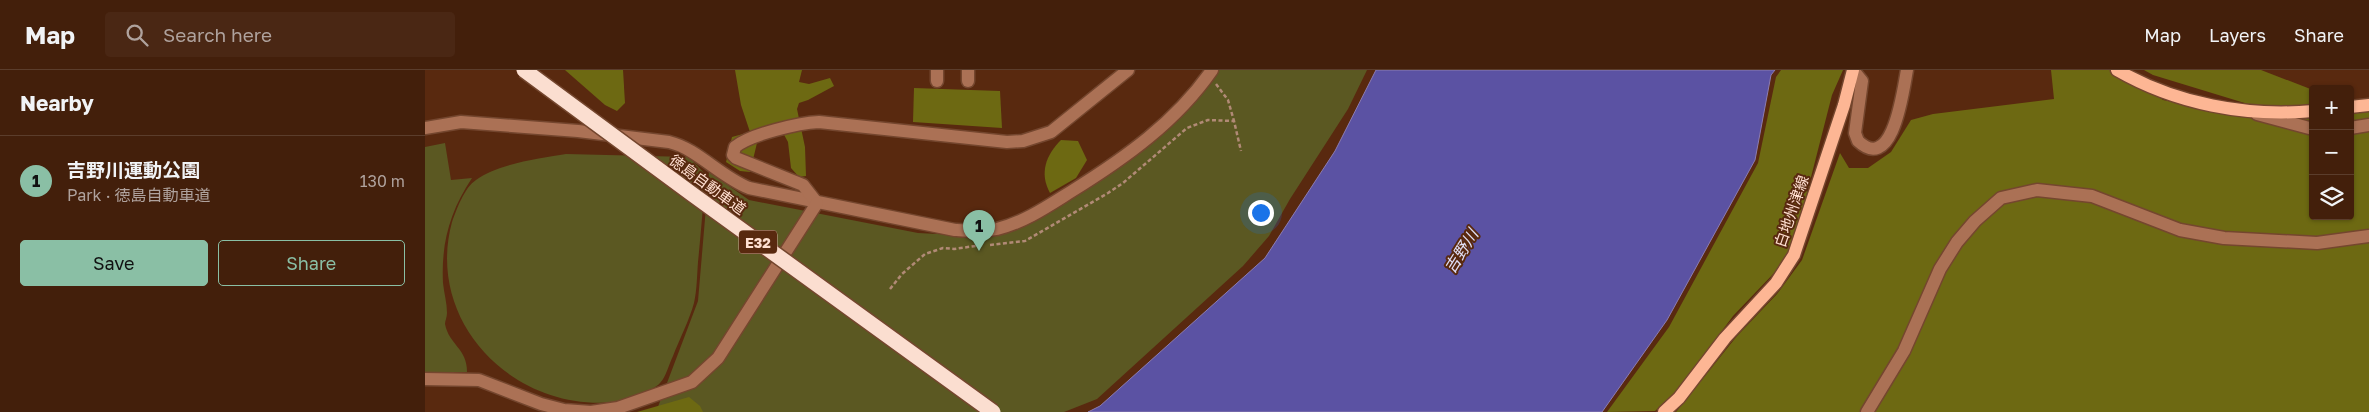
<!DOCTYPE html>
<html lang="en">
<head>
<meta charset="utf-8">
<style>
  body { margin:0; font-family:"Golos Text","Noto Sans JP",sans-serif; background:#4a2714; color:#f1f3f6 }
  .controls { position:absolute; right:15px; top:15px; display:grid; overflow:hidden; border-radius:5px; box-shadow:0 1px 4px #0004 }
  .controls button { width:45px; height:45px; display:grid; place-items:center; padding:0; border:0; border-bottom:1px solid #5b3d2c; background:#431f0b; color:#f1f3f6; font:25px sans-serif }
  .you { position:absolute; left:835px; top:142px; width:18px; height:18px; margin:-12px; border:4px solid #fff; border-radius:50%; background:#1a73e8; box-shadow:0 0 0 8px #1a73e833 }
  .badge { display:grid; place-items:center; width:32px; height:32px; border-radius:50%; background:#8abfa5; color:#111; font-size:16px; font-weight:700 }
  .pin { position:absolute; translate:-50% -41px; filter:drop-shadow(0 1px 2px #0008) }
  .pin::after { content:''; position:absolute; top:26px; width:18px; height:15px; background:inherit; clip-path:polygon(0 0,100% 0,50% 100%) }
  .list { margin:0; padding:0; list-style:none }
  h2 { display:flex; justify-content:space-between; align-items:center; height:65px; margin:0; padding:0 20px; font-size:21px }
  h2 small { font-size:16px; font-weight:400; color:#afa29d }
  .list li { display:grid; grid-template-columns:32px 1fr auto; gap:15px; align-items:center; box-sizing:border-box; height:90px; padding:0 20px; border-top:1px solid #5b3d2c }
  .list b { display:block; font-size:19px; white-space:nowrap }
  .list p { margin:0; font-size:16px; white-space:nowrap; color:#afa29d }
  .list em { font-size:16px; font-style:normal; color:#afa29d }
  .actions { display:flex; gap:10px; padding:15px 20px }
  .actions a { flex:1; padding:11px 0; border:1px solid #8abfa5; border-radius:5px; text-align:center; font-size:18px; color:#8abfa5 }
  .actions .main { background:#8abfa5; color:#111 }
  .icon { flex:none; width:28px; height:28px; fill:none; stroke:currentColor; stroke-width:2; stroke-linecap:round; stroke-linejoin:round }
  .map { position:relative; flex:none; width:1944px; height:342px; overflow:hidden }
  header { display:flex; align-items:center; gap:30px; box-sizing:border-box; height:70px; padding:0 25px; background:#431f0b; border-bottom:1px solid #5b3d2c }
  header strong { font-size:24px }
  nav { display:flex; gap:28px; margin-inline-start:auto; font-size:18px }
  .search { width:350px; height:45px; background:#4a2714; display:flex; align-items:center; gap:12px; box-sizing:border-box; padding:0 18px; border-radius:5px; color:#afa29d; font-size:19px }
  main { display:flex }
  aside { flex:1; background:#431f0b }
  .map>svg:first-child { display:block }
</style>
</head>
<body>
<header>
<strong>Map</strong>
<div class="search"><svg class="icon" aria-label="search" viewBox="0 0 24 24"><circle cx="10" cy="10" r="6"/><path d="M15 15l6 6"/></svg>Search here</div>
<nav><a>Map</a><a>Layers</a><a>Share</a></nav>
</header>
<main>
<aside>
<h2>Nearby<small></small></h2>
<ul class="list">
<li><span class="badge">1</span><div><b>吉野川運動公園</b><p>Park · 徳島自動車道</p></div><em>130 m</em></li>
</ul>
<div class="actions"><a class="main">Save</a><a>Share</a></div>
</aside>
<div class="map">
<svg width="1944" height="342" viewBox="0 0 1944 342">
  <rect width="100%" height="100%" fill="#59290f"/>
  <g fill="#5b5822">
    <path d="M794 0H942L923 39 865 129 844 166 818 196 672 329 639 342H231L273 231 284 102 324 130 493 163 532 165 605 152 769 31Z"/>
    <path d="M20 73 26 110 47 108C25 141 16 173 18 213 19 223 22 233 22 243 22 247 20 251 20 254 24 275 42 278 42 302H0V77Z"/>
    <path d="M141 84 264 87 281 105C278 134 276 163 273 192 272 205 272 220 269 233 264 251 255 268 248 286 244 294 241 307 235 313 227 322 202 329 190 332 87 342 0 251 27 152 32 139 39 118 51 110 72 94 116 88 141 84Z"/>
  </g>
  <g fill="#6d6912">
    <path d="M140 0H198L200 33 192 41 180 35Z"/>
    <path d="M310 0H377L374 12 384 14 405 8 409 16 383 30 374 33 372 39 380 77 381 106 374 107 366 98 363 72 352 52 332 73 325 102 315 101 301 92 307 67 325 62 316 35Z"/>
    <path d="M1356 0H1418L1407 25 1373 158 1362 185 1351 201 1308 246 1253 320 1230 341 1182 342 1244 257 1333 93 1351 7Z"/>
    <path d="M1626 0H1695L1738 30 1826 48 1836 38 1728 5 1719 0H1836L1888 20V146H1925V34L1944 41V342H1251L1312 266 1352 224 1377 190 1415 83 1424 98H1443L1466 82 1486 50 1508 44 1629 29Z"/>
    <path d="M489 18 575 21 577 58 488 52Z"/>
    <path d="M636 70 653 71 662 90 651 108 625 123C614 103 621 85 636 70Z"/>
    <path d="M264 327 275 336 278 342H212Z"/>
  </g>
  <path fill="#5b52a3" stroke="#8c7cb1" d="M951 0H1350L1346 5 1330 90 1242 250 1177 342H663L675 336 840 188 910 81Z"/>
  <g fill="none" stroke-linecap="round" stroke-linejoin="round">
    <g stroke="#74462e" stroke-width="15">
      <g id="minor">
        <path d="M512 0V11"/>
        <path d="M543 0V11"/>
        <path d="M1428 0 1437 11 1430 63 1433 71C1468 104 1478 21 1482 0"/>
        <path d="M1832 44 1888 59"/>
        <path d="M0 58 36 52 153 61 244 72C273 79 294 106 324 118L530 160C545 161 558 162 572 159 600 152 623 136 647 121 700 88 751 52 787 0"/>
        <path d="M1925 58 1944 55"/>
        <path d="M392 133 378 115 311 88 308 85 310 77C326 64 374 53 394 52L582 72 598 71 626 62 703 0"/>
        <path d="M0 309 54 310 116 334 139 340 166 342 193 338 267 312 293 288 392 133"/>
        <path d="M1442 342 1479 281 1515 199 1532 172 1550 151 1576 128 1612 120 1667 126 1755 160 1799 168 1892 173 1944 166"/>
      </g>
    </g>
    <g stroke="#74462e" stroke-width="15">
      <g id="major">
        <path d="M1692 0C1751 34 1821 47 1888 41"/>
        <path d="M1925 37 1944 35"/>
        <path d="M1239 342 1254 328 1300 268 1351 213 1369 185 1419 35 1428 0"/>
      </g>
    </g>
    <g stroke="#b18a76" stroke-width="2.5" stroke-dasharray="4 2.5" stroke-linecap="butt">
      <path d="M791 14 803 30 809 51"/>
      <path d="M565 175 600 171 683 123 698 113 762 58 783 50 809 51 816 81"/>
      <path d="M465 219 477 204 500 184 518 178 529 179 557 175"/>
    </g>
    <use href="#minor" stroke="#ab7155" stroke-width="12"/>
    <use href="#major" stroke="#fdb694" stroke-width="12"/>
    <g stroke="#74462e" stroke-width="18" stroke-linecap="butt">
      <path id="highway-bridge" d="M99 0 267 124 568 342"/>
    </g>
    <use href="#highway-bridge" stroke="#fbded0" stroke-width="15"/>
  </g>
  <g text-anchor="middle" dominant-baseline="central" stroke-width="4" stroke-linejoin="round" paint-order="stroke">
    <rect fill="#59290f" stroke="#cda897" stroke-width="1" x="314" y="160.5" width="38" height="23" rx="4"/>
    <g font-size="14" font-weight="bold" fill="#ffdfd1">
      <text x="333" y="172">E32</text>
    </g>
    <g font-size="15" fill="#ffdfd1" stroke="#59290f">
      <text transform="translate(283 114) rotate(36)">徳島自動車道</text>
      <text transform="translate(1366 141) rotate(-71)">白地州津線</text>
    </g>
    <g font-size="16" font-style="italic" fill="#e1e0f8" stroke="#59290f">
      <text transform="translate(1036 181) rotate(-58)">吉野川</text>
    </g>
  </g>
</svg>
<div class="controls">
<button>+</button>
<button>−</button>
<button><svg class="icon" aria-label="layers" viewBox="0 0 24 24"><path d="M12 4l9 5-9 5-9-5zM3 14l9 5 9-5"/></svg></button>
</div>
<div class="you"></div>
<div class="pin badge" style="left:554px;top:181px">1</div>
</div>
</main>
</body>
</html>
